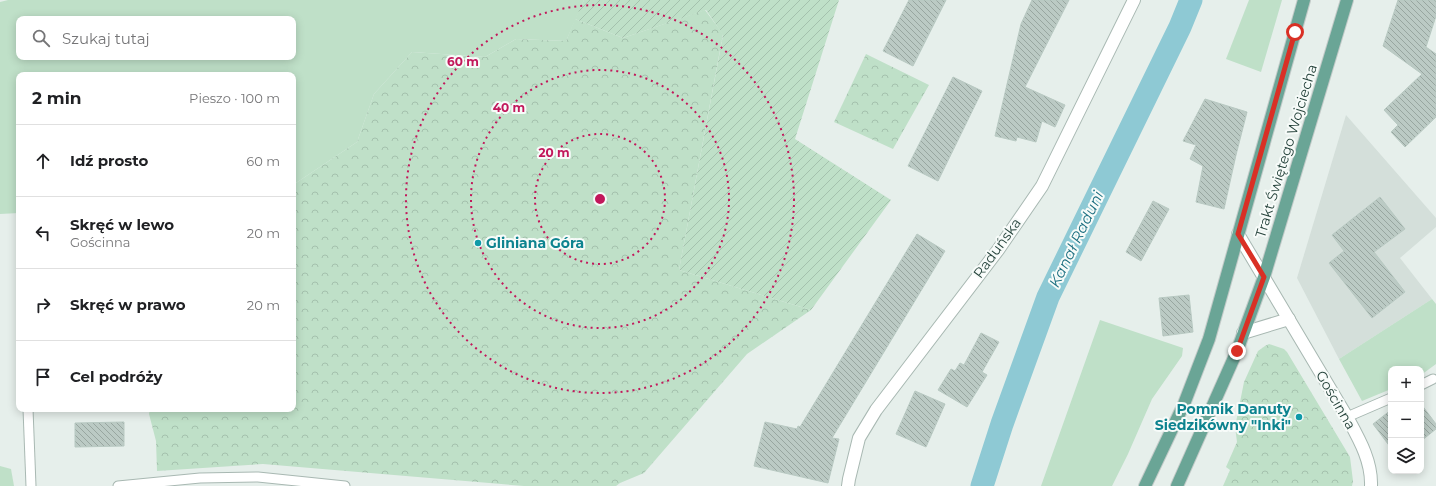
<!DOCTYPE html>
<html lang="pl">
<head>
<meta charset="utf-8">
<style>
  body { margin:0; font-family:Montserrat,sans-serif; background:#f2f2f2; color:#202124 }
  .controls { position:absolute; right:12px; bottom:12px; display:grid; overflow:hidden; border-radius:8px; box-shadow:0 2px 10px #0003 }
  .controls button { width:36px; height:36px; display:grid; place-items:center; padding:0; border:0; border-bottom:1px solid #e0e0e0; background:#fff; color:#202124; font:20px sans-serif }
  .stop { position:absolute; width:12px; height:12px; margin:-9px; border:3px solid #d93025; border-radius:50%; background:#fff }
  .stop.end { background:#d93025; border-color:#fff; box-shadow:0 1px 4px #0008 }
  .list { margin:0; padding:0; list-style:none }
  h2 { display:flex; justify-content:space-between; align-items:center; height:52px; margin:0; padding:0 16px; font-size:17px }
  h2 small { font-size:13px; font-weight:400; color:#757577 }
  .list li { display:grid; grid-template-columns:26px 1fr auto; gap:12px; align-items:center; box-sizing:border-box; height:72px; padding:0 16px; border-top:1px solid #e0e0e0 }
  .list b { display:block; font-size:15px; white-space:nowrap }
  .list p { margin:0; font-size:13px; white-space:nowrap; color:#757577 }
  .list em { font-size:13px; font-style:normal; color:#757577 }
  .icon { flex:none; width:22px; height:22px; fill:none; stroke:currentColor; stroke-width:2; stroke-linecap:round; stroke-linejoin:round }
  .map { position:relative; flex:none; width:1436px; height:486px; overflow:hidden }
  .search { position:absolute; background:#fff; box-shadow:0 2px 10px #0003; left:16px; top:16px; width:280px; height:44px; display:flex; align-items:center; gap:10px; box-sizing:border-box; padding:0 14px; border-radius:8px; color:#757577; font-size:15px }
  .panel { position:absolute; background:#fff; box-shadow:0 2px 10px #0003; left:16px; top:72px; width:280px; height:340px; border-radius:8px }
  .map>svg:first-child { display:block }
</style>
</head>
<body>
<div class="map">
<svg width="1436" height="486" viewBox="0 0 1436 486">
  <defs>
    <pattern id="forest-crowns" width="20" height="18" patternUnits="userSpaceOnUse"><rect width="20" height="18" fill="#bfe0c8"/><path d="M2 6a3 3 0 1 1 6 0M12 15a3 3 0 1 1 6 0" fill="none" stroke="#a4c1ad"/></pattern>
    <pattern id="garden-furrows" width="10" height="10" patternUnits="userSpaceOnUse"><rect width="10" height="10" fill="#bfe0c8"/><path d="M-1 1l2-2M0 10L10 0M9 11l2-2" fill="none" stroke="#a4c1ad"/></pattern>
    <pattern id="building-back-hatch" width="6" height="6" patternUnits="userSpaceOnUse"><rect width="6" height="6" fill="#bbcac4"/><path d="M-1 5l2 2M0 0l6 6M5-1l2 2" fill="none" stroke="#98a6a0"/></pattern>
  </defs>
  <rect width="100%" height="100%" fill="#e6efeb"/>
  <path fill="#d4dfda" d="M1346 115 1436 218V227L1400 258 1432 299 1339 359 1297 278Z"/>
  <g fill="#bfe0c8" fill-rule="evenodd">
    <path d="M8 0H584L566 41 516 39 485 57 412 52 374 94 357 142 293 185V75H19V213L0 214V2ZM19 19H293V57H19Z"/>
    <path d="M1249 0H1282L1261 72 1226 59Z"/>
    <path d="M1432 299 1436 304V364L1421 375V369H1391V389L1362 401 1339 359Z"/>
    <path d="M1100 320 1183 348 1182 356 1152 399 1128 454 1112 486H1041Z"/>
    <path d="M0 466 11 469 14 486H0Z"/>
  </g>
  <g fill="url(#forest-crowns)">
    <path d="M705 10 723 34 679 270 811 310 747 354 644 473 620 483 616 486H524L263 464 157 471 156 441 149 414 150 409H293V185L357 142 374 94 412 52 485 57 516 39 566 41 575 19 623 38Z"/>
    <path d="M866 54 929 85 893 149 834 122Z"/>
    <path d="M1269 344 1284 349 1287 352 1350 457 1353 481 1352 486H1223L1230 470 1226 467 1237 442 1235 427 1244 382 1258 351 1265 346Z"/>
  </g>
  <path fill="url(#garden-furrows)" d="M584 0H839L795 139 891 200 811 310 679 270 723 35 706 10 623 38 575 19Z"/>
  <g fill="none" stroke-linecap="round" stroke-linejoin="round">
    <path stroke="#8ec9d4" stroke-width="23" d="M982 486 1002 424 1048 297 1180 27 1191 0"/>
  </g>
  <g fill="url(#building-back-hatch)" stroke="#b8c9c2">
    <path d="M909 0H946L913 66 883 51Z"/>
    <path d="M1032 0H1069L1025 87 1065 105 1055 127 1042 121 1036 142 1017 137 1016 141 995 136 1021 24Z"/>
    <path d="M1398 0H1436V16L1426 47 1436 54V117L1405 147 1391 132 1398 125 1384 110 1422 74 1383 46Z"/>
    <path d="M953 77 982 91 938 181 908 166Z"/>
    <path d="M1205 99 1247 112 1236 155 1224 209 1196 202 1203 166 1190 159 1196 145 1183 141Z"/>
    <path d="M1380 197 1405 229 1374 252 1405 292 1372 318 1329 263 1344 251 1332 235Z"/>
    <path d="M1153 201 1169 209 1141 261 1126 252Z"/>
    <path d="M917 234 945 251 832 438 839 439 828 483 754 466 765 422 797 429 798 426 800 427Z"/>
    <path d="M1189 295 1193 332 1163 336 1159 298Z"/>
    <path d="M981 333 999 342 982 372 987 375 967 407 938 390 951 369 955 371 960 363 964 365Z"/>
    <path d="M915 391 945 404 926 447 896 434Z"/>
    <path d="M1421 404 1436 424V429L1421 441Z"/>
    <path d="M1391 410V448L1373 424Z"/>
    <path d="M124 422V446L75 447V423Z"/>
  </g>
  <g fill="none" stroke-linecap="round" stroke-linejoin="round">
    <g stroke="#a8b8b2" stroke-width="11">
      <g id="lane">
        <path d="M1421 385 1433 379"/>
        <path d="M28 409 31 486"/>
        <path d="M1347 417 1391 398"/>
        <path d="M118 486 200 478 258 477 345 486"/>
      </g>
    </g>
    <g stroke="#a8b8b2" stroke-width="14">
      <g id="street">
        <path d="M1238 234 1347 417C1359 439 1372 461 1371 486"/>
        <path d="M1243 333 1289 319"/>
        <path d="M848 486 849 479 859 438 876 410 998 250 1042 186 1134 0"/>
      </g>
    </g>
    <g stroke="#c2cac8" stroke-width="14">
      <g id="primary">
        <path d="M1145 486 1184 404 1209 339 1304 0"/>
        <path d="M1177 486 1237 351 1264 277 1347 0"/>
      </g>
    </g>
    <use href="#lane" stroke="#fff" stroke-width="9"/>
    <use href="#street" stroke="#fff" stroke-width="12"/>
    <use href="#primary" stroke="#6aa596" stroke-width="12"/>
  </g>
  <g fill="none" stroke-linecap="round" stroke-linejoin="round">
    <path stroke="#d93025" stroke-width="5" d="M1237 351 1264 277 1238 234 1295 32"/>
  </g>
  <g fill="none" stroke="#c2185b" stroke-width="2" stroke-dasharray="2 4">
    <circle cx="600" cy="199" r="65"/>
    <circle cx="600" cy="199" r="129"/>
    <circle cx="600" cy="199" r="194"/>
  </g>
  <g fill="#0f9aa8" stroke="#f7fbf9" stroke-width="1.5">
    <circle cx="478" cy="243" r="4"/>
    <circle cx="1299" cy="417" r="4"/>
  </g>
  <g text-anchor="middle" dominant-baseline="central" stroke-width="4" stroke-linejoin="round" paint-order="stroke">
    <g font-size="14" fill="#24423a" stroke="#f7fbf9">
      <text transform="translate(1286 151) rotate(-73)">Trakt Świętego Wojciecha</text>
      <text transform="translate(997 248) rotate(-54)">Raduńska</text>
      <text transform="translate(1336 400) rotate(60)">Gościnna</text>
    </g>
    <g font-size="14" font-weight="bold" fill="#0d838f" stroke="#f7fbf9" text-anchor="start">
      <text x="486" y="243">Gliniana Góra</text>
      <text x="1291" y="409" text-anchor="end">Pomnik Danuty<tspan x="1291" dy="16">Siedzikówny "Inki"</tspan></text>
    </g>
    <g font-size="15" font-style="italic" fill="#1c6f80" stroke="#f7fbf9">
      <text transform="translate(1076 239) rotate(-64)">Kanał Raduni</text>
    </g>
  </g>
  <circle cx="600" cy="199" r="6" fill="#c2185b" stroke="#f7fbf9" stroke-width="2"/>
  <g font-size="12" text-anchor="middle" font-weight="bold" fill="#c2185b" stroke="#f7fbf9" stroke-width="4" stroke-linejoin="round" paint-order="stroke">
    <text x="463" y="66">60 m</text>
    <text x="509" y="112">40 m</text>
    <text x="554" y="157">20 m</text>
  </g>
</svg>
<div class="controls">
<button>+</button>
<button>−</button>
<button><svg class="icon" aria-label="layers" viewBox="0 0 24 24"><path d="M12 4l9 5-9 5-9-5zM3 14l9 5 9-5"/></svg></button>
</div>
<div class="stop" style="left:1295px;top:32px"></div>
<div class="stop end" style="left:1237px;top:351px"></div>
<div class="search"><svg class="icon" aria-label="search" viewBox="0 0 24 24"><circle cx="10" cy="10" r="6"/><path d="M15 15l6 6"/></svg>Szukaj tutaj</div>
<section class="panel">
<h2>2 min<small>Pieszo · 100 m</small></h2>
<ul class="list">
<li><svg class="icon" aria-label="ahead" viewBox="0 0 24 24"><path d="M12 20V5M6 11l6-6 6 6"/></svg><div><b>Idź prosto</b></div><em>60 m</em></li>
<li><svg class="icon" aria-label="left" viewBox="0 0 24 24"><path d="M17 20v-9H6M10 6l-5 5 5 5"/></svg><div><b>Skręć w lewo</b><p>Gościnna</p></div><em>20 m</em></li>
<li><svg class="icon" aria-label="right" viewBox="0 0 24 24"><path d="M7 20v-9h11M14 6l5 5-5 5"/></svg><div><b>Skręć w prawo</b></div><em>20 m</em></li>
<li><svg class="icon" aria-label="arrive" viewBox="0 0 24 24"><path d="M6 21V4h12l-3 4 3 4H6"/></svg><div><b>Cel podróży</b></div></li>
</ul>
</section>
</div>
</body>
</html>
